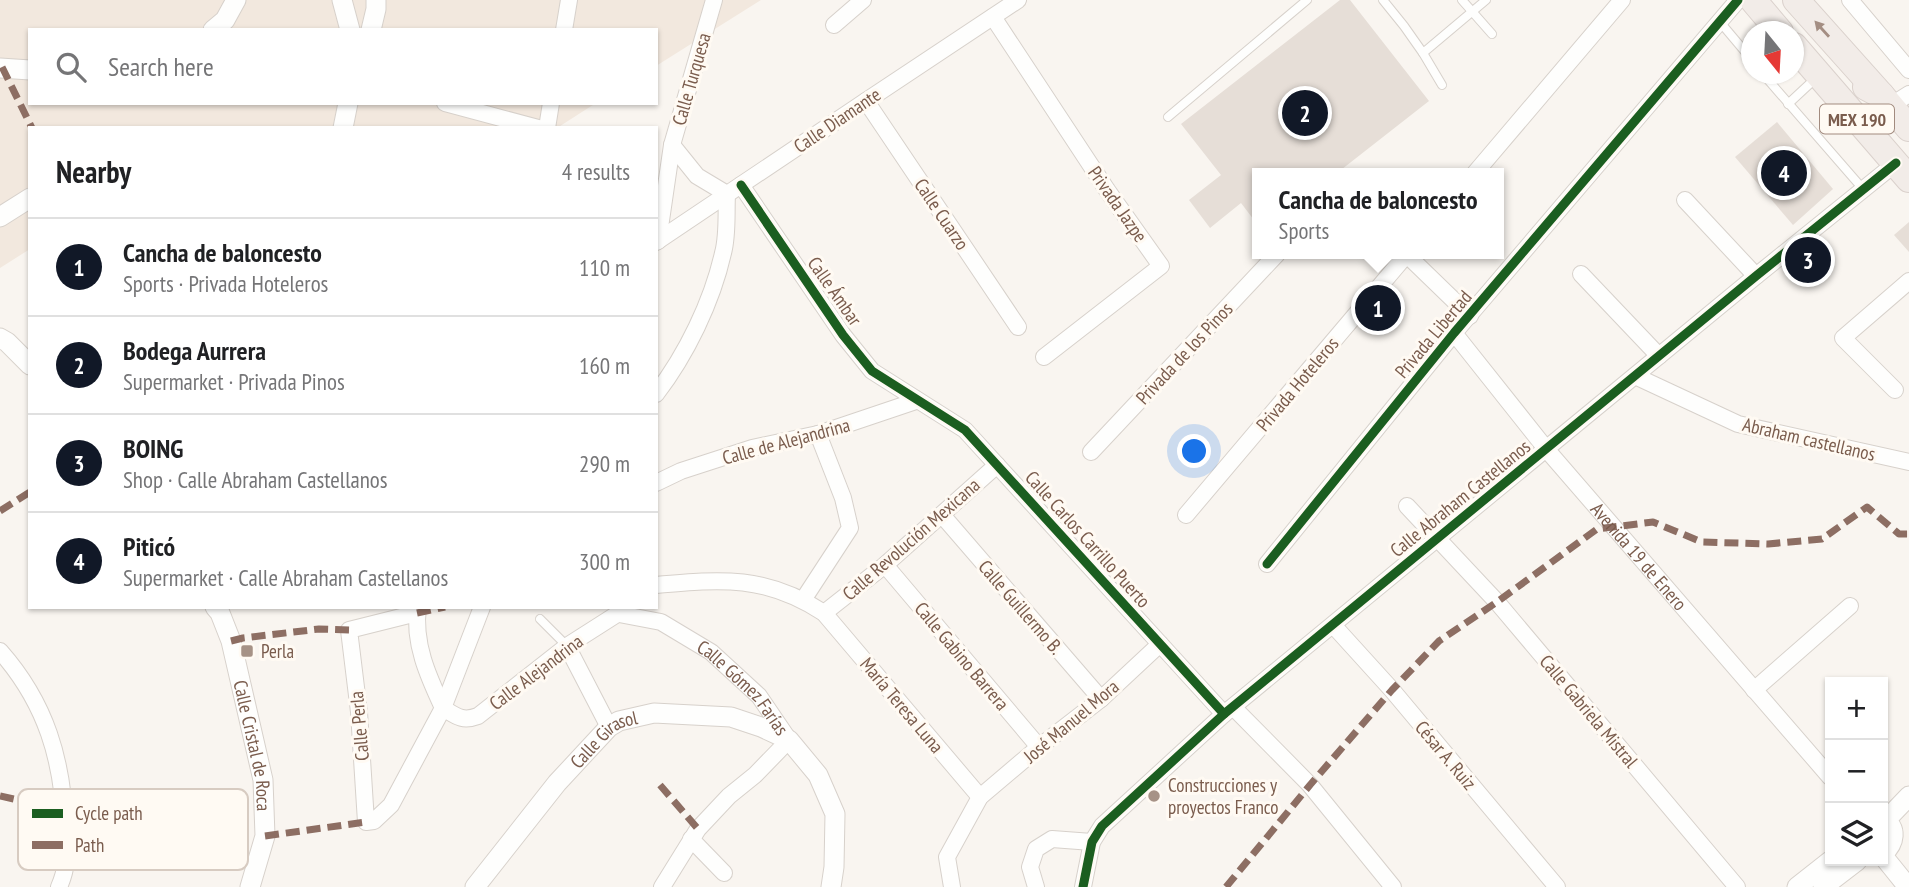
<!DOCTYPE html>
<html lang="en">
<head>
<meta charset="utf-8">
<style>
  body { margin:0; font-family:"PT Sans Narrow",sans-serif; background:#f2f2f2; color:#202124 }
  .controls { position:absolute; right:21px; bottom:21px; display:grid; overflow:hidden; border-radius:0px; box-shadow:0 2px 5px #0004 }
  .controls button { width:63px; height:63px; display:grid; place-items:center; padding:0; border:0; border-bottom:2px solid #e0e0e0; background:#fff; color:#202124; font:35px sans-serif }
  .compass { position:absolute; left:1741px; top:21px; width:63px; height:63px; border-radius:50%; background:#fff; box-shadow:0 2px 5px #0004; rotate:162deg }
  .you { position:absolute; left:1195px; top:452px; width:24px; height:24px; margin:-18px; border:5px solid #fff; border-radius:50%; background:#1a73e8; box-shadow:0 0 0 10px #1a73e833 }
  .badge { display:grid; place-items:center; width:46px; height:46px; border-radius:50%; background:#111827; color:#fff; font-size:23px; font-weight:700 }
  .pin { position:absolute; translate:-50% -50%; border:4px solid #fff; box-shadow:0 2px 7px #0006 }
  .popup { position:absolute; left:1252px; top:168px; width:252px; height:91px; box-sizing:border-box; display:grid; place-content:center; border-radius:0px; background:#fff; filter:drop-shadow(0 2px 5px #0005); font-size:23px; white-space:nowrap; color:#757577 }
  .popup b { font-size:26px; color:#202124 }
  .popup::after { content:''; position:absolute; left:50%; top:100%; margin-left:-14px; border:14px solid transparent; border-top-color:#fff }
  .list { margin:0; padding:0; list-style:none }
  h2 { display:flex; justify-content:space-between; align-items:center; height:91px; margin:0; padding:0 28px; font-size:30px }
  h2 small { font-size:23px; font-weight:400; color:#757577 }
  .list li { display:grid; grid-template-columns:46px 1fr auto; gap:21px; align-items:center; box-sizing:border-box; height:98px; padding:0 28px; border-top:2px solid #e0e0e0 }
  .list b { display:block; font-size:26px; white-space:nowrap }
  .list p { margin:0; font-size:23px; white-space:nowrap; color:#757577 }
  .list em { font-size:23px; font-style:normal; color:#757577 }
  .icon { flex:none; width:38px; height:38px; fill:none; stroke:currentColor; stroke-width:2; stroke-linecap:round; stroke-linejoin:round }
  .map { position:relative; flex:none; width:1909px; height:887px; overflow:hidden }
  .search { position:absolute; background:#fff; box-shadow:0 2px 5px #0004; left:28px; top:28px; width:630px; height:77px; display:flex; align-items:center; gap:18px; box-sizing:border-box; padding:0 24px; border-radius:0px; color:#757577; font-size:26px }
  .panel { position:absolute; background:#fff; box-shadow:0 2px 5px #0004; left:28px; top:126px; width:630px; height:483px; border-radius:0px }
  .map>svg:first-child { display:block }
</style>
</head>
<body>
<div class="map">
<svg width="1909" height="887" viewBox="0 0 1909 887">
  <rect width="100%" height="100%" fill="#f9f5f0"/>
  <path fill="#f2e8de" d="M0 0H761L656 66V30H30V103H596L557 128H30V249L0 268Z"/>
  <g fill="#e6ded7">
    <path d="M1340 0H1350L1429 101 1337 173H1257V224L1241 203 1210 228 1189 200 1221 175 1181 124Z"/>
    <path d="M1777 122 1833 189 1793 225 1735 157Z"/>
    <path d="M1909 222V252L1894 235Z"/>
  </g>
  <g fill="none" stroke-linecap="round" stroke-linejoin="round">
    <g stroke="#d7d1cb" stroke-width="10">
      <g id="service">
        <path d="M1383 0 1404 26 1423 53 1486 0"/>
        <path d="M1462 0 1492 34"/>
        <path d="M1720 22 1752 60"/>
        <path d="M1423 53 1442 85"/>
        <path d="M1763 74 1863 189"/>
        <path d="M1788 104 1817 77"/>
        <path d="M1168 117 1307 0"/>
        <path d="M540 619 567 646"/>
      </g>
    </g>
    <g stroke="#d7d1cb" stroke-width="18">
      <g id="minor">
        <path d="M1850 0 1909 70"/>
        <path d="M993 17 1107 190 1161 266 1044 357"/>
        <path d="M834 25 863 0"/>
        <path d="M564 30 569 0"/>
        <path d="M866 101 1018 327"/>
        <path d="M445 103 538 128"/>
        <path d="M1890 106 1909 94"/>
        <path d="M547 128 551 103"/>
        <path d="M1475 173 1622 0"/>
        <path d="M741 185 843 335 872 371 965 430 1224 714"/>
        <path d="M1685 200 1756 276"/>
        <path d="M658 241 672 145 714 0"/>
        <path d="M656 242 866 101 1018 0"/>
        <path d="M1406 254 1470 316"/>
        <path d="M1581 274 1659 356"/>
        <path id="s1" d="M1454 333 1547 450 1830 777"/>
        <path d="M1635 376 1738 424 1909 462"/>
        <path d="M1895 390 1843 338 1909 281"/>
        <path d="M656 394C686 355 712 302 723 253 728 235 726 213 727 194L697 176 672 145"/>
        <path d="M1091 452 1277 254"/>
        <path d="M656 483 681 471 752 448 818 434 916 401"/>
        <path d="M1407 506 1497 602 1737 887"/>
        <path d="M942 515 1101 699"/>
        <path d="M1186 515 1407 254"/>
        <path d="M1267 564 1454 333 1738 0"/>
        <path d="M885 565 1039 747"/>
        <path d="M656 585C722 579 766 575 824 613L980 797"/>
        <path d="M803 600 850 528 843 498 818 434"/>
        <path d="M418 607C413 643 428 676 443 708"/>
        <path d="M417 613 349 630 359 712 366 822 374 821 391 805 443 708 482 607"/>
        <path d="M824 613 885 565 997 465"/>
        <path id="s2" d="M619 614 661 622 711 652 759 696 789 740 755 775 729 796 698 829 662 887"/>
        <path d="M1333 625 1392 690 1557 887"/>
        <path d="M567 646 609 727"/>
        <path d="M0 651C46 703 63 760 65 829 66 853 69 864 59 887"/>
        <path d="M1754 690 1850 606"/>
        <path d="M1233 707 1310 785 1393 887"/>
        <path d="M443 708C456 716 462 722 478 716L567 646 625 609"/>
        <path d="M691 839 724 873"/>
        <path d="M952 887 947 857 980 797 1039 747 1101 699 1160 644"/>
        <path d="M1036 887 1030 867 1036 849 1052 839 1092 842"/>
        <path d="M1083 887 1092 842 1102 826 1224 714 1756 276 1896 163"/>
      </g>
    </g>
    <g stroke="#d7d1cb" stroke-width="21">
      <g id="tertiary">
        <path d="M342 0 350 30"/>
        <path d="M213 30 225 20 236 0"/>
        <path d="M371 30 376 9V0"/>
        <path d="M0 68 30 70"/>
        <path d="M343 128 348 103"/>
        <path d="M0 217 30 198"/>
        <path d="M0 338 7 342 30 365"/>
        <path id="s3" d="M215 607 220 613 231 641 263 780 265 836 250 887"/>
        <path d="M1883 819C1898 828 1895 843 1883 854"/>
        <path d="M1886 820 1909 796"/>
        <path d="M1883 856 1908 887"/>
        <path id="s4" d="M475 887 557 783 609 727 619 721 654 713 731 717 761 727 789 740 818 775 835 814 834 867 831 887"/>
        <path d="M1797 887 1830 861"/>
        <path d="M1823 887 1857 861"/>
      </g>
    </g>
    <g stroke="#dad1cc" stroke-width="28">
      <g id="trunk">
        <path d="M1753 0 1780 32"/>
        <path d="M1796 0 1881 95"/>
        <path d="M1794 46 1909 179"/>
        <path d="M1866 87 1881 95 1909 128"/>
      </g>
    </g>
    <use href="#service" stroke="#fefefd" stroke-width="8"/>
    <use href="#minor" stroke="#fefefd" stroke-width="16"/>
    <use href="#tertiary" stroke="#fefefd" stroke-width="19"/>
    <use href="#trunk" stroke="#f2ece8" stroke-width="26"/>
    <g stroke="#8d6e63" stroke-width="7" stroke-dasharray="14 7" stroke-linecap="butt">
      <path d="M2 67 32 128"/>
      <path d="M0 511 30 492"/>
      <path d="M417 613 445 607"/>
      <path d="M231 641 243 638 319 629 349 630"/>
      <path d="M660 785 698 829"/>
      <path d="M0 796 27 802 65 804"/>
      <path d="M265 836 366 822"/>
      <path d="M1226 887 1310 785 1392 690 1439 641 1497 602 1597 529 1653 522 1702 542 1768 544 1822 539 1867 507 1899 534H1909"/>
    </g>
    <g stroke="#fffaf3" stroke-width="13">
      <g id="cycleway">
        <path d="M741 185 843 335 872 371 965 430 1224 714"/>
        <path d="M1267 564 1454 333 1738 0"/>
        <path d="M1083 887 1092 842 1102 826 1224 714 1756 276 1896 163"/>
      </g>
    </g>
    <use href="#cycleway" stroke="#1b5e20" stroke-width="9"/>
  </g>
  <defs><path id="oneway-solid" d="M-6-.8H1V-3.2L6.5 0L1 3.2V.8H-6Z" transform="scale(1.75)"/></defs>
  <use fill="#a48e83" href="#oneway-solid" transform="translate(1822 29) rotate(-132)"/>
  <g fill="#a69286" stroke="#fffaf3" stroke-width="2.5">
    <rect x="240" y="644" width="14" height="14" rx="3.5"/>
    <circle cx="1154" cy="796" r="7"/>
  </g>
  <g text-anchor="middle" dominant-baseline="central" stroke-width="6" stroke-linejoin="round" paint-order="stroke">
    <rect fill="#fffaf3" stroke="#a28b7f" stroke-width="2" x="1820" y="104.5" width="74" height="29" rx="5"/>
    <g font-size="18" font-weight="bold" fill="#7a5c4d">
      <text x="1857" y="119">MEX 190</text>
    </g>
    <g font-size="19" fill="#7a5c4d" stroke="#fffaf3">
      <text transform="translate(691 79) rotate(-74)">Calle Turquesa</text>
      <text transform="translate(837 120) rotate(-34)">Calle Diamante</text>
      <text transform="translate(1118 204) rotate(55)">Privada Jazpe</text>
      <text transform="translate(942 214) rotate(56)">Calle Cuarzo</text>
      <text transform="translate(835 291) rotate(55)">Calle Ámbar</text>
      <text transform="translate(1433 334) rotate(-50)">Privada Libertad</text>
      <text transform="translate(1184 353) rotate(-47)">Privada de los Pinos</text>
      <text transform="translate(1297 384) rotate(-50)">Privada Hoteleros</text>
      <text transform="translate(1809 439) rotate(13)">Abraham castellanos</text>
      <text transform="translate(786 441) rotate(-15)">Calle de Alejandrina</text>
      <text transform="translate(1460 498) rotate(-39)">Calle Abraham Castellanos</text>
      <text transform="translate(911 539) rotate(-41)">Calle Revolución Mexicana</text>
      <text transform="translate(1088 539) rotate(48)">Calle Carlos Carrillo Puerto</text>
      <text stroke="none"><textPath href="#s1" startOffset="290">Avenida 19 de Enero</textPath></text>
      <text transform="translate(1021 607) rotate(49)">Calle Guillermo B.</text>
      <text transform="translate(962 656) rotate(50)">Calle Gabino Barrera</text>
      <text transform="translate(536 672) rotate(-37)">Calle Alejandrina</text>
      <text stroke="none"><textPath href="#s2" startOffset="149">Calle Gómez Farías</textPath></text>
      <text transform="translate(902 705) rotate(50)">María Teresa Luna</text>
      <text transform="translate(1589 711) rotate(50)">Calle Gabriela Mistral</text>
      <text transform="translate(1071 721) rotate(-40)">José Manuel Mora</text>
      <text transform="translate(359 726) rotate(-95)">Calle Perla</text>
      <text stroke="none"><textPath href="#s4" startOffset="198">Calle Girasol</textPath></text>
      <text stroke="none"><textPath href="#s3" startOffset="145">Calle Cristal de Roca</textPath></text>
      <text transform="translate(1446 755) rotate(50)">César A. Ruiz</text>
    </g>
    <g font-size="19" fill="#7a5c4d" stroke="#fffaf3" text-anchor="start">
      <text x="261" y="651">Perla</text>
      <text x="1168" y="785">Construcciones y<tspan x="1168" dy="22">proyectos Franco</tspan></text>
    </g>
  </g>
  <rect x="18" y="789" width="230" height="81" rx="10" fill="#fffaf3" stroke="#d7cbc1" stroke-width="2"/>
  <rect x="32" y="809" width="31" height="9" fill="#1b5e20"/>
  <rect x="32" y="841" width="31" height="8" fill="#8d6e63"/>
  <g font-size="19" fill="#7a5c4d">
    <text x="75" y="820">Cycle path</text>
    <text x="75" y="852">Path</text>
  </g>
</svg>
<div class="controls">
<button>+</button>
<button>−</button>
<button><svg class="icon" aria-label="layers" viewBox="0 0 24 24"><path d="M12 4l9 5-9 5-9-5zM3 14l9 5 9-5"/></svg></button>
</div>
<svg class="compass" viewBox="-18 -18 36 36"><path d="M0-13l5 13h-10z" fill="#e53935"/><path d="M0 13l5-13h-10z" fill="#757577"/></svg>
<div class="you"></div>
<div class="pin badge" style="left:1378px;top:308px">1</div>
<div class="popup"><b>Cancha de baloncesto</b>Sports</div>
<div class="pin badge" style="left:1305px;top:113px">2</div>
<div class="pin badge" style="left:1808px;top:260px">3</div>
<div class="pin badge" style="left:1784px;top:173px">4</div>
<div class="search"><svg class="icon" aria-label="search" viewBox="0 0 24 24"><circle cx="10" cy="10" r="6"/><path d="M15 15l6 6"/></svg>Search here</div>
<section class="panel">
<h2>Nearby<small>4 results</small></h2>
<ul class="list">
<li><span class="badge">1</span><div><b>Cancha de baloncesto</b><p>Sports · Privada Hoteleros</p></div><em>110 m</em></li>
<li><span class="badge">2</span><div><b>Bodega Aurrera</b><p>Supermarket · Privada Pinos</p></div><em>160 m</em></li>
<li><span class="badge">3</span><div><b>BOING</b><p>Shop · Calle Abraham Castellanos</p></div><em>290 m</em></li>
<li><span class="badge">4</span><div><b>Piticó</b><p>Supermarket · Calle Abraham Castellanos</p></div><em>300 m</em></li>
</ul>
</section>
</div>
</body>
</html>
